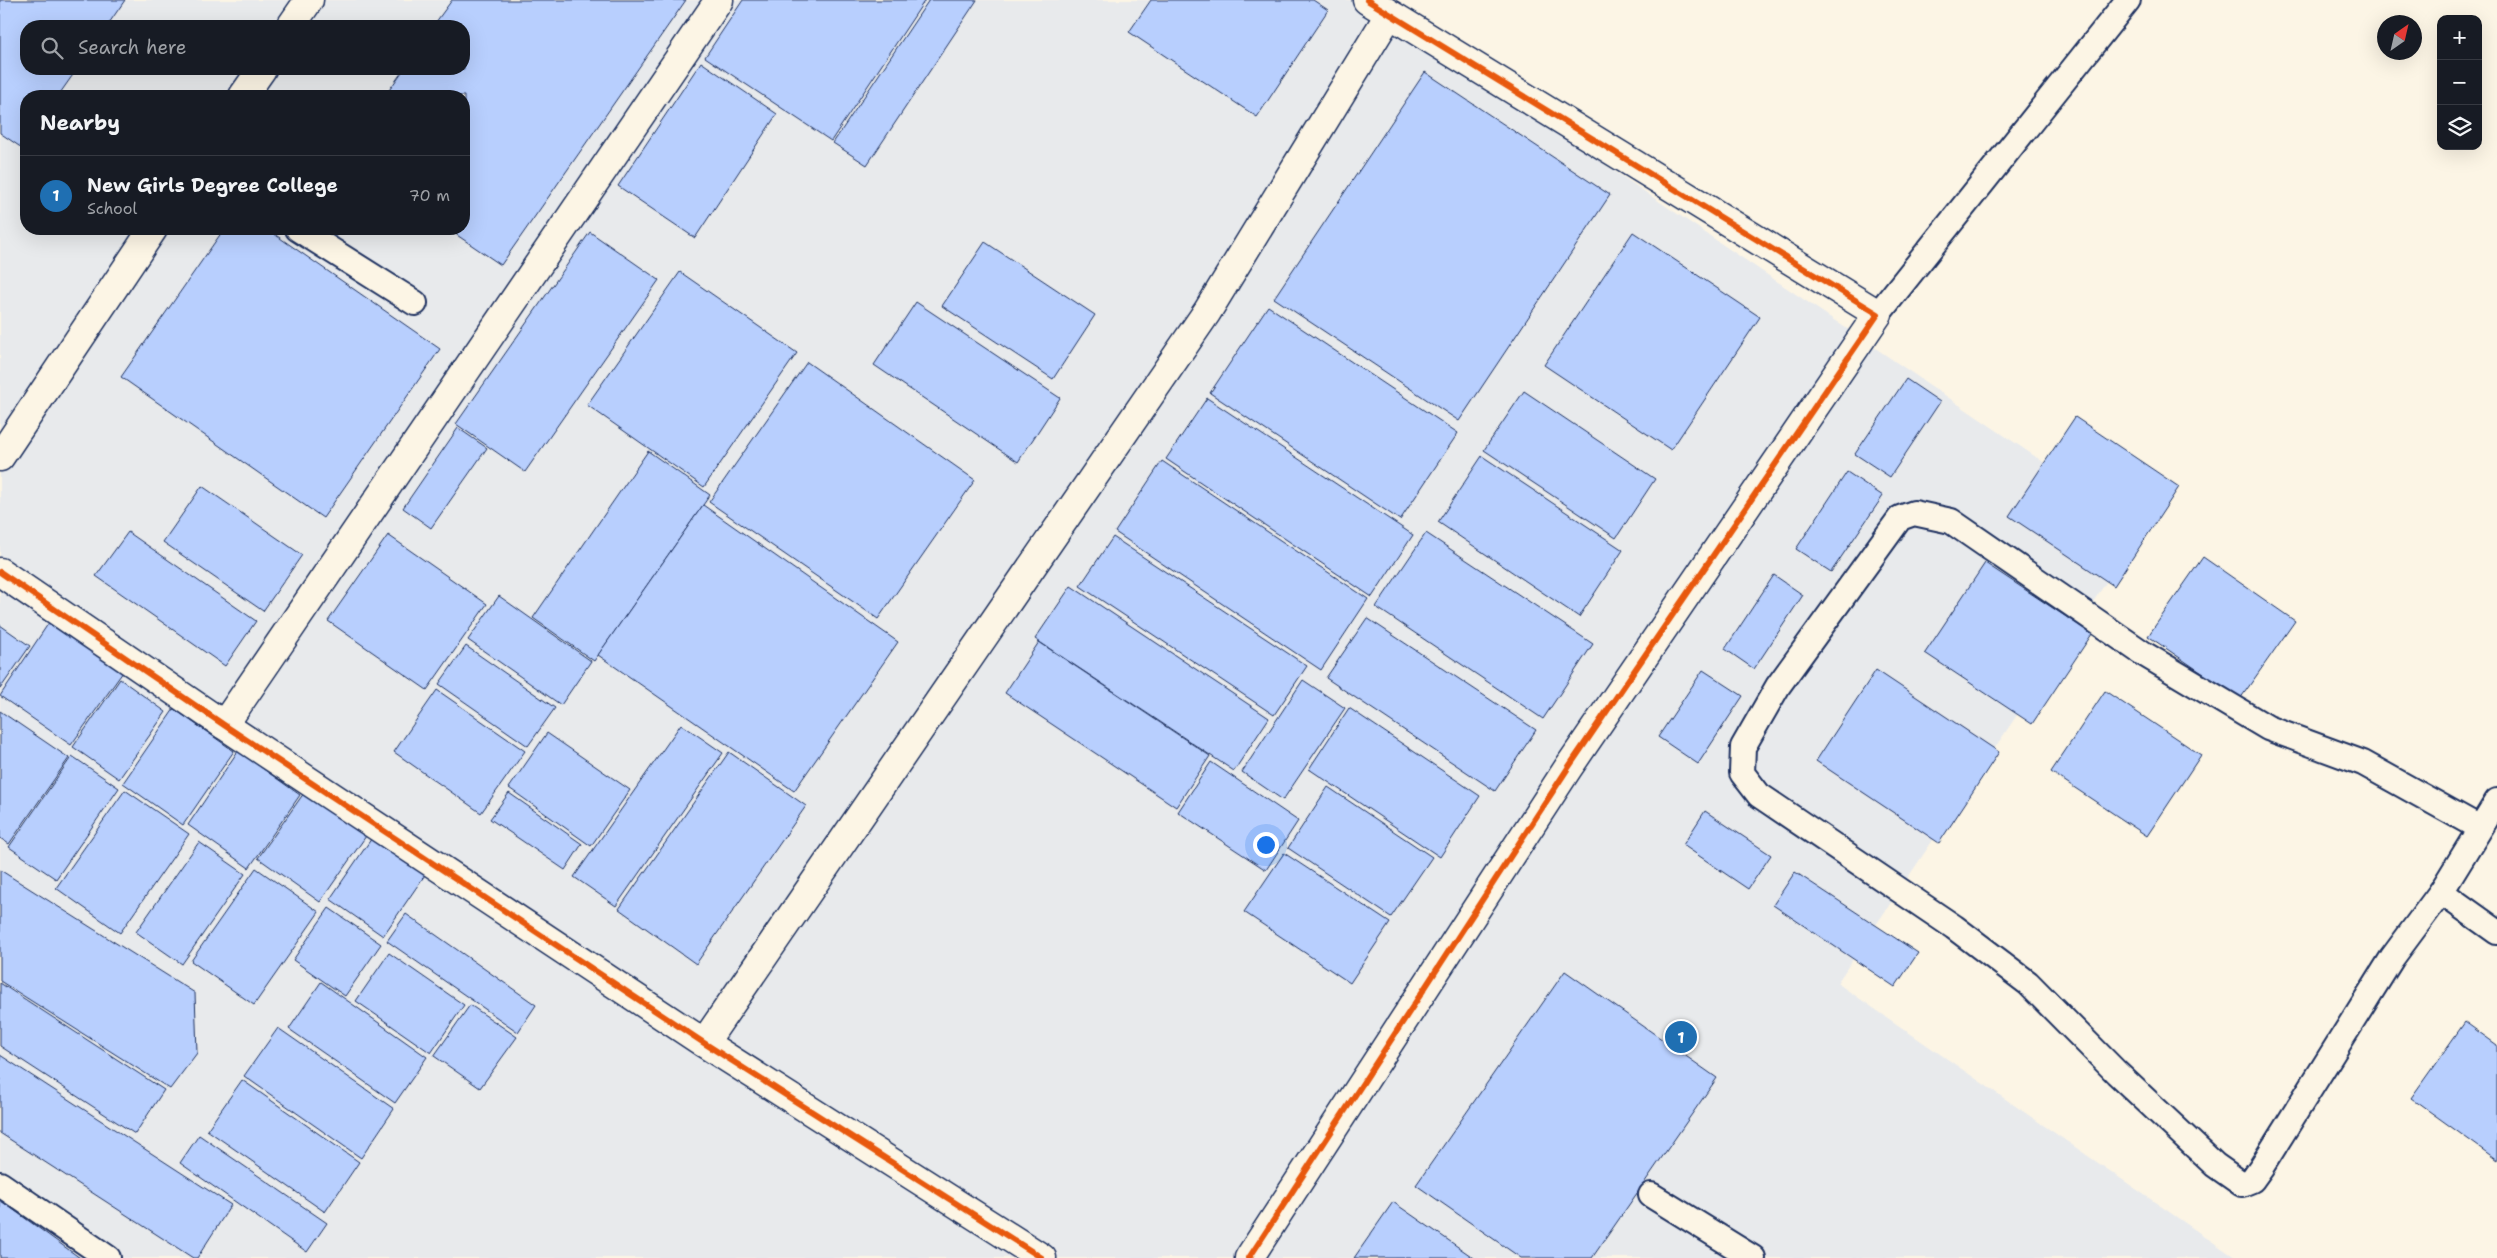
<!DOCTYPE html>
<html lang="en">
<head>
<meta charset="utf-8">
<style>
  body { margin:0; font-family:"Shantell Sans",sans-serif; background:#20242c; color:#f1f3f6 }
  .controls { position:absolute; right:15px; top:15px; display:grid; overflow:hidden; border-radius:10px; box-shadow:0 5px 20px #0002 }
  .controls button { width:45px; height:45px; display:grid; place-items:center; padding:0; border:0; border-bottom:1px solid #363941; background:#171b24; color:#f1f3f6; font:25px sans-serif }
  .compass { position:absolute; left:2377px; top:15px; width:45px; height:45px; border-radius:50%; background:#171b24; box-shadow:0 5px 20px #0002; rotate:34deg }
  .you { position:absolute; left:1265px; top:844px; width:18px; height:18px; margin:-12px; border:4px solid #fff; border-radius:50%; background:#1a73e8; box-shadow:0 0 0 8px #1a73e833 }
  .badge { display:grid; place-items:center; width:32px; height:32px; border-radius:50%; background:#1f6fb2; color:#fff; font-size:16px; font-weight:700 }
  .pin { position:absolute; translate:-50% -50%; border:2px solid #fff; box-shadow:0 1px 5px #0006 }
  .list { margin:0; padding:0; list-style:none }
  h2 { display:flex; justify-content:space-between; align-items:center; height:65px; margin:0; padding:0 20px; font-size:21px }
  h2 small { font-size:16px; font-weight:400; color:#9ea1a6 }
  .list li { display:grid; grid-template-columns:32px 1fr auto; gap:15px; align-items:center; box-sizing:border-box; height:80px; padding:0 20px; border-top:1px solid #363941 }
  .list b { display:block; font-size:19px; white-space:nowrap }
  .list p { margin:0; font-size:16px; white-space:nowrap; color:#9ea1a6 }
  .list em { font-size:16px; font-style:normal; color:#9ea1a6 }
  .icon { flex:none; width:28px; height:28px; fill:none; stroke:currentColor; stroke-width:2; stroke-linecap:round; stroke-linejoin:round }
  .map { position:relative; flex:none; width:2497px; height:1258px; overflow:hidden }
  .search { position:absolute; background:#171b24; box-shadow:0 5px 20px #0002; left:20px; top:20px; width:450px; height:55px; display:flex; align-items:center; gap:12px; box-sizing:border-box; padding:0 18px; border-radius:20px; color:#9ea1a6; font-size:19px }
  .panel { position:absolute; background:#171b24; box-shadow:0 5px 20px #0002; left:20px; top:90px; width:450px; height:145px; border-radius:20px }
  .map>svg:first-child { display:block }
</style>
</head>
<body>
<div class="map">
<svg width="2497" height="1258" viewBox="0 0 2497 1258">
  <rect width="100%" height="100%" fill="#fcf5e5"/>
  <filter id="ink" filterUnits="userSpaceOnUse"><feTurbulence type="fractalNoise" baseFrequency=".02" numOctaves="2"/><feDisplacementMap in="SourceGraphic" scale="10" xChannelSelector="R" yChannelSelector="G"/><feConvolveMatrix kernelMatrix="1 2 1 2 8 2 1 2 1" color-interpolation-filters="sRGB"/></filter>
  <g filter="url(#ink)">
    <path fill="#e8eaec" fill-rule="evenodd" d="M0 0H1362L2142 529 1837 983 2236 1258H0ZM26 26H464V69H26ZM26 96H464V229H26Z"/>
    <g fill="#b8cffe" stroke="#1b2f5e">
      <path d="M0 0H125L107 26H26V69H77L58 96H26V142L22 148 0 133Z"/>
      <path d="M452 0H686L501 265 448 229H464V96H385L404 69H464V26H433Z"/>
      <path d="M743 0H925L831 141 705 57Z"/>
      <path d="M929 0H977L867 165 833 143Z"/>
      <path d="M1151 0H1313L1328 10 1257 117 1129 32Z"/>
      <path d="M701 62 777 114 695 238 618 186Z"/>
      <path d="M1425 72 1610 195 1459 421 1274 298Z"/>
      <path d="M224 229H267L440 349 323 518 121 377Z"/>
      <path d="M590 232 659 280 525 472 456 424Z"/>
      <path d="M1633 232 1760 317 1671 450 1544 365Z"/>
      <path d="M985 242 1095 315 1053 379 942 306Z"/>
      <path d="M680 272 797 353 704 487 587 405Z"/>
      <path d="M916 302 1060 398 1018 462 874 365Z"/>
      <path d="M1268 306 1458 433 1400 520 1210 393Z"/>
      <path d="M807 362 975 480 878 619 709 502Z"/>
      <path d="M1906 379 1940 402 1890 477 1855 454Z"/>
      <path d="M1524 391 1655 479 1616 538 1484 450Z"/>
      <path d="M1207 398 1413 535 1372 597 1166 459Z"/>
      <path d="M2075 417 2179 487 2114 586 2009 516Z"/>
      <path d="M458 428 487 448 431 528 403 508Z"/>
      <path d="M648 451 710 495 594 661 533 618Z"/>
      <path d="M1482 456 1623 550 1579 617 1438 522Z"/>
      <path d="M1162 461 1368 599 1321 670 1115 532Z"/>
      <path d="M1847 472 1883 496 1831 572 1796 549Z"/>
      <path d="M202 486 302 555 263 611 163 542Z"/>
      <path d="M703 505 898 642 794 791 598 655Z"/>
      <path d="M128 532 256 621 225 666 96 576Z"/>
      <path d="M1426 533 1593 644 1543 719 1376 607Z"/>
      <path d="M388 535 487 604 427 690 328 621Z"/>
      <path d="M1113 537 1307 666 1274 715 1080 586Z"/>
      <path d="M2203 557 2295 621 2240 699 2148 636Z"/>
      <path d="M1985 563 2092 634 2032 724 1925 653Z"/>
      <path d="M1774 575 1803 595 1754 669 1725 649Z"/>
      <path d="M1071 586 1269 718 1234 771 1035 639Z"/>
      <path d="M499 596 591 661 561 705 468 640Z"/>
      <path d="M1367 618 1536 730 1495 791 1326 678Z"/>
      <path d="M50 621 123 672 71 745 0 696Z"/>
      <path d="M0 625 30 646 0 689Z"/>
      <path d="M1039 642 1210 756 1176 807 1005 693Z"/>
      <path d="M466 646 555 708 528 746 439 684Z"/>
      <path d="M1703 670 1743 696 1698 764 1658 737Z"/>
      <path d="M1876 670 1999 752 1939 843 1816 761Z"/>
      <path d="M120 679 166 712 119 779 73 747Z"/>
      <path d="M1303 680 1345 708 1283 800 1242 772Z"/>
      <path d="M437 690 525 751 481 813 394 752Z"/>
      <path d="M2105 691 2201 755 2147 836 2051 772Z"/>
      <path d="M1349 708 1480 796 1440 857 1309 769Z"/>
      <path d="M174 709 234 751 183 825 123 783Z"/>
      <path d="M0 711 69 758 9 844 0 838Z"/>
      <path d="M681 724 723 753 616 906 574 877Z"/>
      <path d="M547 733 630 790 591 846 509 788Z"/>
      <path d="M238 751 300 795 249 868 188 825Z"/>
      <path d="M729 752 806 806 696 964 619 909Z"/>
      <path d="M72 756 119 788 56 879 9 847Z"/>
      <path d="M1211 762 1298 821 1266 870 1178 812Z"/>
      <path d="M1328 787 1432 857 1391 917 1288 848Z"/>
      <path d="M125 790 189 834 120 933 56 888Z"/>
      <path d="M304 793 366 836 320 902 258 858Z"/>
      <path d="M509 793 582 844 565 870 490 819Z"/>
      <path d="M1705 811 1771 855 1748 889 1683 845Z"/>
      <path d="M376 832 429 869 383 936 330 899Z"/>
      <path d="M199 842 245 874 182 964 136 932Z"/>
      <path d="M1284 853 1390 923 1350 983 1244 912Z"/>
      <path d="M256 868 319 912 254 1005 191 961Z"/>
      <path d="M0 870 195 993 197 1053 170 1089 0 981Z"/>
      <path d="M1795 872 1918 953 1895 987 1773 905Z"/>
      <path d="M329 908 381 944 345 996 293 960Z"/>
      <path d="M406 914 536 1005 518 1032 387 941Z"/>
      <path d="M389 953 464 1005 431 1053 356 1001Z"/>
      <path d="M1565 971 1717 1078 1592 1258H1521L1416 1185Z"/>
      <path d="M321 982 427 1057 395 1103 289 1029Z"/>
      <path d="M0 983 164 1090 135 1134 0 1046Z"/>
      <path d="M470 1005 517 1037 480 1088 434 1056Z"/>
      <path d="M2465 1022 2497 1045V1160L2411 1098Z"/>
      <path d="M278 1028 394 1109 361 1158 244 1076Z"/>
      <path d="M0 1055 231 1205 197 1258H193L0 1133Z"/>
      <path d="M242 1080 359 1162 325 1212 207 1130Z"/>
      <path d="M199 1135 327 1223 307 1252 180 1163Z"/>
      <path d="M0 1200 80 1258H0Z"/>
      <path d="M1393 1202 1474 1258H1354Z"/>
    </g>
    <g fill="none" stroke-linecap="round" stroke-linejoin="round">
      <g stroke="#1b2f5e" stroke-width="28">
        <g id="lane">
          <path d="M298 229 415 303"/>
          <path d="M1878 314 2128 0"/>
          <path d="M2480 828 2363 763 2268 728 2144 654 1951 521 1914 513 1900 518 1778 686 1743 747 1742 773 1759 795 1954 927 2028 983 2117 1073 2215 1165 2242 1184 2252 1180 2262 1166 2392 958 2441 892 2497 801"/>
          <path d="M2441 892 2497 932"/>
          <path d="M0 1184 108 1258"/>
          <path d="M1651 1195 1753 1258"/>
        </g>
      </g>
      <g stroke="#1b2f5e" stroke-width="31">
        <g id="street">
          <path d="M0 572 224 725 704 1043 1042 1258"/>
          <path d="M224 725 719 0"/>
          <path d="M704 1043 1207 312 1389 15"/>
          <path d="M1249 1258 1568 768 1878 314 1367 0"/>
        </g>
      </g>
      <g stroke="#1b2f5e" stroke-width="31">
        <g id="secondary">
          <path d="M291 26 309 0"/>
          <path d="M243 96 262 69"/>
          <path d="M0 457 153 229"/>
        </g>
      </g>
      <use href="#lane" stroke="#fcf5e5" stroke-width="24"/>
      <use href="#street" stroke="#fcf5e5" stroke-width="28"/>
      <use href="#secondary" stroke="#fcf5e5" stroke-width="28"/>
      <g stroke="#fcf5e5" stroke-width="9">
        <g id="cycleway">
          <path d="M0 572 224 725 704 1043 1042 1258"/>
          <path d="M1249 1258 1568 768 1878 314 1367 0"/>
        </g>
      </g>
      <use href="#cycleway" stroke="#e8590c" stroke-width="6"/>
    </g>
  </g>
</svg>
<div class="controls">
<button>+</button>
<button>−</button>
<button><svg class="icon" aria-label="layers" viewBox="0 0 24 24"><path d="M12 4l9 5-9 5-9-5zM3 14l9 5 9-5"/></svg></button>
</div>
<svg class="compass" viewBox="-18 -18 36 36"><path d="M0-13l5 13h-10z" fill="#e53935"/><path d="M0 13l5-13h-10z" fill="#9ea1a6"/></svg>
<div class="you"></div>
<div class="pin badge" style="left:1681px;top:1037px">1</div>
<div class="search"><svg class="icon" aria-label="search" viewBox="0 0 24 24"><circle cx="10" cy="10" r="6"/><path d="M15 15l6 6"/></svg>Search here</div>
<section class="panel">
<h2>Nearby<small></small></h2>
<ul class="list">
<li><span class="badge">1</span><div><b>New Girls Degree College</b><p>School</p></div><em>70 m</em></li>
</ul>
</section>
</div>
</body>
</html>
